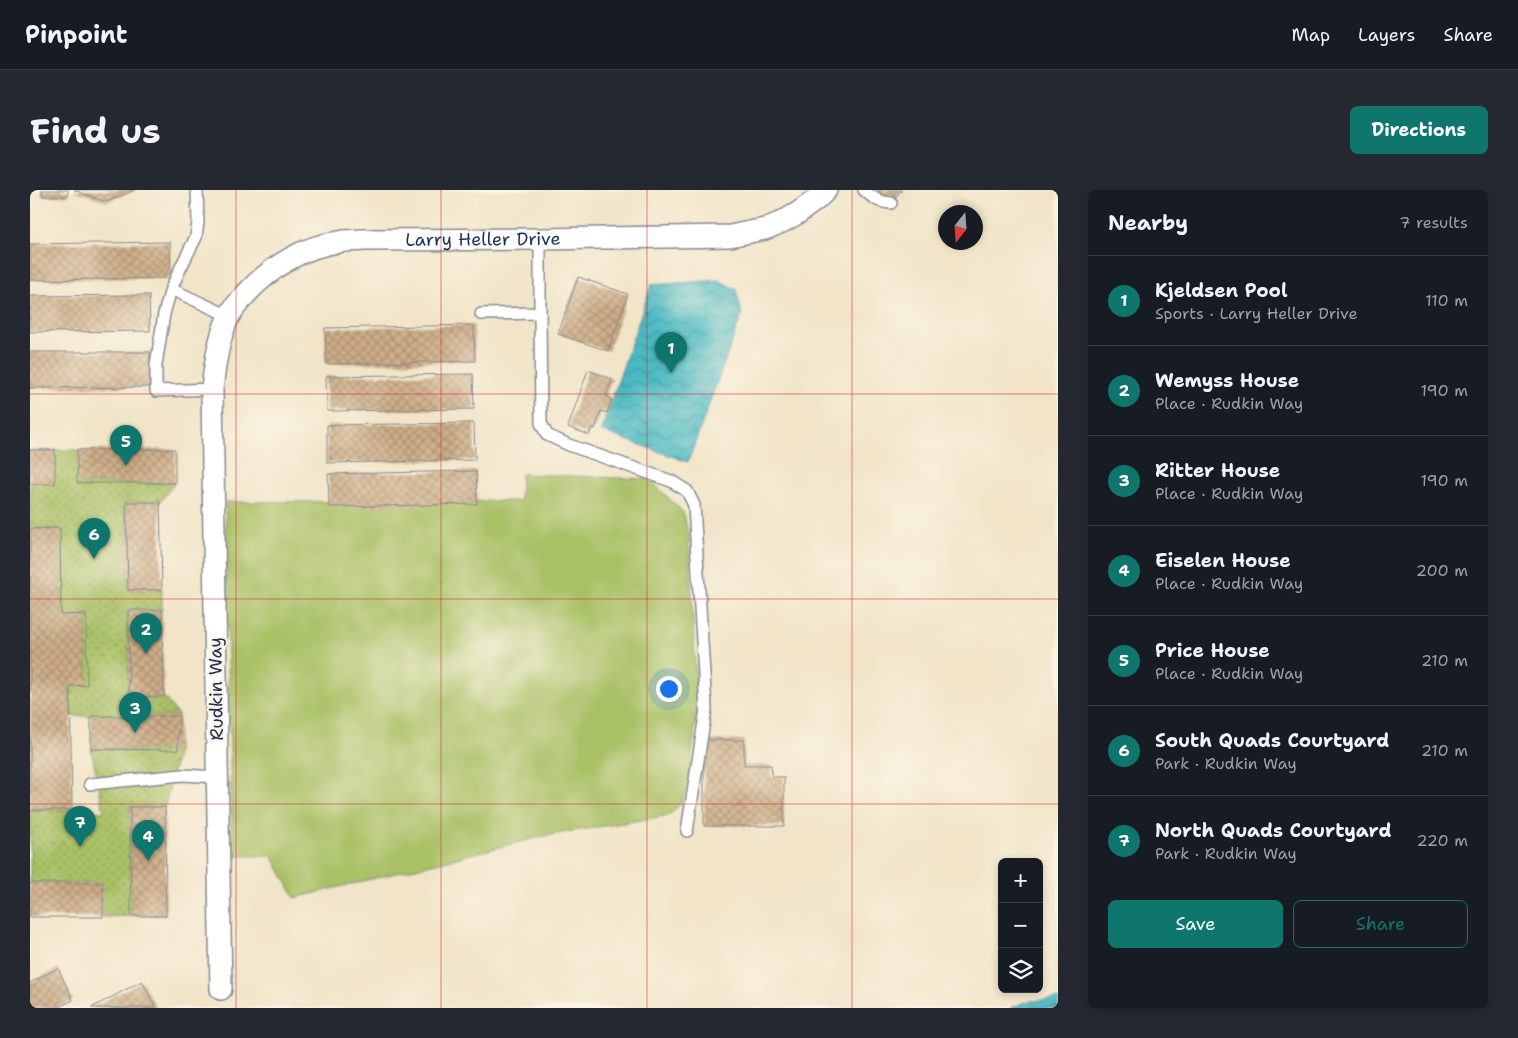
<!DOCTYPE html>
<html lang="en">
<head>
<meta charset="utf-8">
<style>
  body { margin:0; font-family:"Shantell Sans",sans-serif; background:#242831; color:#f1f3f6 }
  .controls { position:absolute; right:15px; bottom:15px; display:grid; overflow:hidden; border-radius:8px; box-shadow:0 2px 8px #0003 }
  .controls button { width:45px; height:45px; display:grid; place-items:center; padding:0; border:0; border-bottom:1px solid #363941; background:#171b24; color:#f1f3f6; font:25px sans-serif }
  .compass { position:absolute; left:908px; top:15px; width:45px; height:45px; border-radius:50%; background:#171b24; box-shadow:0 2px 8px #0003; rotate:197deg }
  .you { position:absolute; left:638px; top:498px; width:18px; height:18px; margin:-12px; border:4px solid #fff; border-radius:50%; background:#1a73e8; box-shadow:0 0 0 8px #1a73e833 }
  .badge { display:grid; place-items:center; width:32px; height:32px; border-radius:50%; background:#0f766e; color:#fff; font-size:16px; font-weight:700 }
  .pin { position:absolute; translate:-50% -41px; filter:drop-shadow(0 1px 2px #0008) }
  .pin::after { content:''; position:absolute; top:26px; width:18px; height:15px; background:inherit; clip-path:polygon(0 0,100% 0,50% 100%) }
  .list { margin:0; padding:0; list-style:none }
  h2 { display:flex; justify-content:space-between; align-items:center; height:65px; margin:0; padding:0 20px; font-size:21px }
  h2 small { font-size:16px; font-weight:400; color:#9ea1a6 }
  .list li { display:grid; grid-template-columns:32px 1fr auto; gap:15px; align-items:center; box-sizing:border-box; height:90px; padding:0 20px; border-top:1px solid #363941 }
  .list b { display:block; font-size:19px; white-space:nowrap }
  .list p { margin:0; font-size:16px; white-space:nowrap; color:#9ea1a6 }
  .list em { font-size:16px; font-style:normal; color:#9ea1a6 }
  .actions { display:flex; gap:10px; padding:15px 20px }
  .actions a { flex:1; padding:11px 0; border:1px solid #0f766e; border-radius:8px; text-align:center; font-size:18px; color:#0f766e }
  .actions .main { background:#0f766e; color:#fff }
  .icon { flex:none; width:28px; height:28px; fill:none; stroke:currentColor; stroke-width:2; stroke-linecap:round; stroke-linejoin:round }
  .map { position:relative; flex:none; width:1028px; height:818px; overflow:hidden; border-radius:8px }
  header { display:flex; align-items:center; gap:30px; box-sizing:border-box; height:70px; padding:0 25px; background:#171b24; border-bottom:1px solid #363941 }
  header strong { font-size:24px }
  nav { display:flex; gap:28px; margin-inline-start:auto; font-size:18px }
  .intro { display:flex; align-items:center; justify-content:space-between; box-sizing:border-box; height:120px; padding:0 30px }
  h1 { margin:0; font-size:35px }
  .button { padding:12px 22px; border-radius:8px; background:#0f766e; color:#fff; font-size:18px; font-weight:700 }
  main { display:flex; gap:30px; padding:0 30px }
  aside { flex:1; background:#171b24; border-radius:8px; box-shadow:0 2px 8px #0003 }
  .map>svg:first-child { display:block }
</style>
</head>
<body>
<header>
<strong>Pinpoint</strong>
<nav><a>Map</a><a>Layers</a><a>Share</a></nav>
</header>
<div class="intro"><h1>Find us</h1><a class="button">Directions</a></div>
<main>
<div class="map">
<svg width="1028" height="818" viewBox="0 0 1028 818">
  <defs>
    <pattern id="garden-dots" width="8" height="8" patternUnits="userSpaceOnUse" patternTransform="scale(1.25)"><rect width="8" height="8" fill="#a9c065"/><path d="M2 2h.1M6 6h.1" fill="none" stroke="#899c56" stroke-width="1.8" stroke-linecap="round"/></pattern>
    <pattern id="water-waves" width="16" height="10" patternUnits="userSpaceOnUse" patternTransform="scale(1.25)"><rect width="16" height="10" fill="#4ab9c3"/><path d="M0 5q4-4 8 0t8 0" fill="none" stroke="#3d97a2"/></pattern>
    <pattern id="building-cross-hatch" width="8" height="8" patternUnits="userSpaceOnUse" patternTransform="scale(1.25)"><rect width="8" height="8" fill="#cfae87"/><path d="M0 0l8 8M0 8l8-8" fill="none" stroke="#a78e72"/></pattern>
  </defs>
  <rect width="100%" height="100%" fill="#fcf5e5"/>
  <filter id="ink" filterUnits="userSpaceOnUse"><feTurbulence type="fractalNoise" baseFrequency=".02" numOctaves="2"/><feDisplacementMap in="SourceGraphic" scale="10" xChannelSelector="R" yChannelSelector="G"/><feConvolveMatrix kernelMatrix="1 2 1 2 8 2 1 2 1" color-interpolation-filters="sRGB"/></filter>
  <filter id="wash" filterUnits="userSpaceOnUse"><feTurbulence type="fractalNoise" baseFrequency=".0096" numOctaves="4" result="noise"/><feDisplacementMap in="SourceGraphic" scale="20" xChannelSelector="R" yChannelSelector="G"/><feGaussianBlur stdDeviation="1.12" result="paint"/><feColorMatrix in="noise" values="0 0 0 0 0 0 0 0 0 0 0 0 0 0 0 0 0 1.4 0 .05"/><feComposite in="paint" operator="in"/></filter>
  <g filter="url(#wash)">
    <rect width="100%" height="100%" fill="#f1e4c7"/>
    <g fill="url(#garden-dots)" stroke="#627862">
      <path d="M25 260H47L48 293H145L130 312H96L98 400H132V420L98 421 99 507H134L149 526H41L40 496 57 495 56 425H31L29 338 0 339V294Z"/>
      <path d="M61 559 148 560 135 617H100L101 726 73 727 72 693H0V620H42L74 622Z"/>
    </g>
    <path fill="#a9c065" stroke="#627862" d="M491 284 619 289 653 322 659 346 667 519 659 595 651 613 640 625 514 646 265 708 242 666H202L195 312 490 311Z"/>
    <g fill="url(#water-waves)" stroke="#327490">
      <path d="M688 90 706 99 712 124 658 272 571 241 621 95Z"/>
      <path d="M1028 809V818H980L999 811Z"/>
    </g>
    <g id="blocks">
      <g fill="url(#building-cross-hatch)">
        <rect x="12" y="0" width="26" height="6"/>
        <path d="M44 0H105L76 12Z"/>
        <path d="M847 0H872L861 12Z"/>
        <path d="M140 52 141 88 0 90V54Z"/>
        <path d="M548 87 598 104 578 161 528 144Z"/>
        <path d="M119 105 120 141 0 142V106Z"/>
        <path d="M444 135 445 171 296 174 295 138Z"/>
        <path d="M0 162H120V197L0 198Z"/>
        <path d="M558 180 582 189 576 206 582 209 577 223 571 221 565 239 562 238 559 245 538 237Z"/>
        <path d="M443 184 444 219 297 221 296 186Z"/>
        <path d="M444 233 445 270 297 273V235Z"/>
        <path d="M145 259V293H47V260Z"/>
        <rect x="0" y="260" width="25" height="34"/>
        <path d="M446 281 447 314 299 317 298 284Z"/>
        <path d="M96 312H130L132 400H98Z"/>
        <path d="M30 338 31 425 56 424 57 495 40 496 42 620H0V339Z"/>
        <path d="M98 420H132L134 507H99Z"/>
        <path d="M61 526H149L148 560 61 559Z"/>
        <path d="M674 550H714V575H741L742 587H754V636H674Z"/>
        <path d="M100 617H135L136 726H101Z"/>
        <rect x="0" y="693" width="73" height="34"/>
        <path d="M28 778 43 810 27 818H0V793Z"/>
        <path d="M112 791 126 818H61Z"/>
      </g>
    </g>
  </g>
  <g filter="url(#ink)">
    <use href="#blocks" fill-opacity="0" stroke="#868a92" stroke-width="1"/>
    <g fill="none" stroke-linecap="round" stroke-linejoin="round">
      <g stroke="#868a92" stroke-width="14">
        <g id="service">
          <path d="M167 0 168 32 166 47 151 77 141 99 134 124 126 175V201L182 199"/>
          <path d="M834 0C844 9 848 12 861 13"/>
          <path d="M141 99 199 126"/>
          <path d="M510 123 511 233 517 245 539 255 641 291 657 301 664 315 676 519 657 641"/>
          <path d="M451 124 510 123V49"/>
          <path d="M60 594 153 585 187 587"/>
        </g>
      </g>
      <g stroke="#868a92" stroke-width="24">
        <g id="minor">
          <path id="s1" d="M191 799 187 569 182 199C185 175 188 150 198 128 202 119 210 111 216 104 240 78 273 56 309 52 316 50 324 51 332 50L510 49 700 46 735 39 752 32 768 23 787 9 796 0"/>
        </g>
      </g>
      <use href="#service" stroke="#fff" stroke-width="11"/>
      <use href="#minor" stroke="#fff" stroke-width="21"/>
    </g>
  </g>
  <path fill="none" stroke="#d62828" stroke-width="1" stroke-opacity="0.55" d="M206 0V818M411 0V818M617 0V818M822 0V818M0 204H1028M0 409H1028M0 614H1028"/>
  <g text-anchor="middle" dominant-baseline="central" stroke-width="4" stroke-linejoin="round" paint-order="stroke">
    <g font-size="18" fill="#1b2f5e" stroke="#fcf5e5">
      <text stroke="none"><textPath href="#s1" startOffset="956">Larry Heller Drive</textPath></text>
      <text transform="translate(186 499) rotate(-91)">Rudkin Way</text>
    </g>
  </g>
</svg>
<div class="controls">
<button>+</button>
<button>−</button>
<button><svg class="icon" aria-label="layers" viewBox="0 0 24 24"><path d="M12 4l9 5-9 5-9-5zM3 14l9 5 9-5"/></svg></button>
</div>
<svg class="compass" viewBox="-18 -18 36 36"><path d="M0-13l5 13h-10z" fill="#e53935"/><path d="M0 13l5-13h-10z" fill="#9ea1a6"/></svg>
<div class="you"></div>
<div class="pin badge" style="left:641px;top:183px">1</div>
<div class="pin badge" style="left:116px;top:464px">2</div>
<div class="pin badge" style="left:105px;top:543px">3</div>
<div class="pin badge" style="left:118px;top:671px">4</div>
<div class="pin badge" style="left:96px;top:276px">5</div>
<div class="pin badge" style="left:64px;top:369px">6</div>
<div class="pin badge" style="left:50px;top:657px">7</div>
</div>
<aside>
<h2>Nearby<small>7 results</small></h2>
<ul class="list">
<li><span class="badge">1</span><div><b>Kjeldsen Pool</b><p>Sports · Larry Heller Drive</p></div><em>110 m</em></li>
<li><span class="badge">2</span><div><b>Wemyss House</b><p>Place · Rudkin Way</p></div><em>190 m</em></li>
<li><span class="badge">3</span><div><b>Ritter House</b><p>Place · Rudkin Way</p></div><em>190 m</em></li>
<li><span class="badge">4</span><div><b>Eiselen House</b><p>Place · Rudkin Way</p></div><em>200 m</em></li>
<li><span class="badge">5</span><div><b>Price House</b><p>Place · Rudkin Way</p></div><em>210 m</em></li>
<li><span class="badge">6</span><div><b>South Quads Courtyard</b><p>Park · Rudkin Way</p></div><em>210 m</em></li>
<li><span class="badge">7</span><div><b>North Quads Courtyard</b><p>Park · Rudkin Way</p></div><em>220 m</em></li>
</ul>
<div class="actions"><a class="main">Save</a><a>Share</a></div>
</aside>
</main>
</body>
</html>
